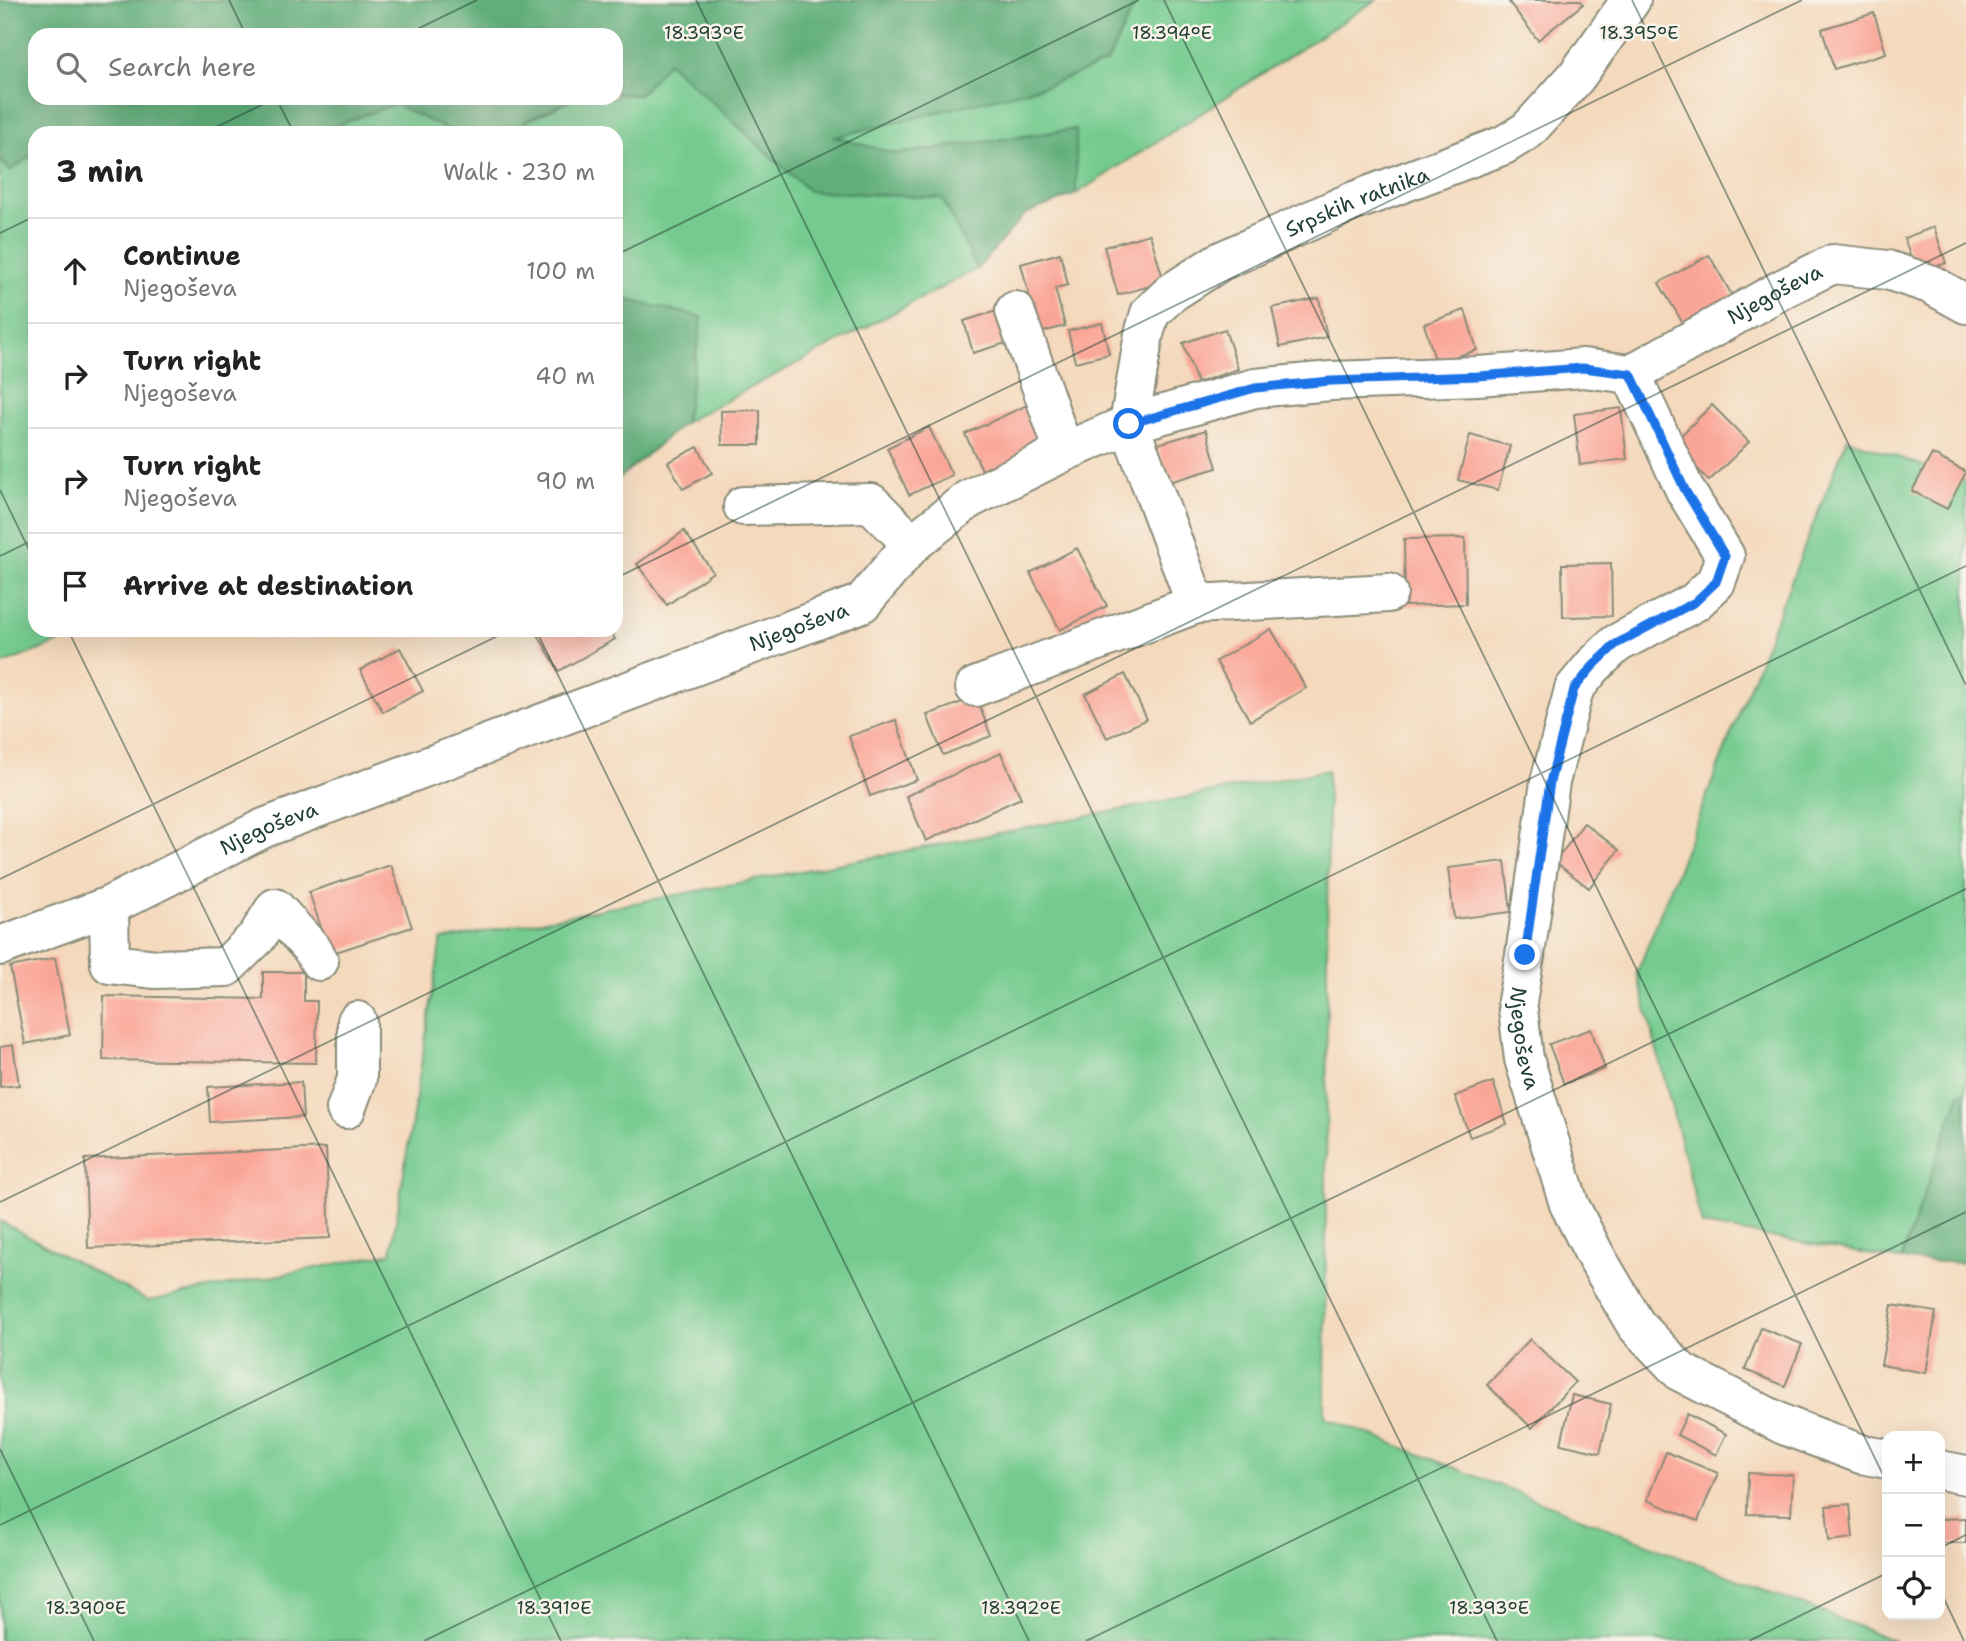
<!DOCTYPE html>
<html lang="en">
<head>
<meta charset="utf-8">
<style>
  body { margin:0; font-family:"Shantell Sans",sans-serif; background:#f2f2f2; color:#222 }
  .controls { position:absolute; right:21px; bottom:21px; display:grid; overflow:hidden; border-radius:14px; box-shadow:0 7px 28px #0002 }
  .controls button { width:63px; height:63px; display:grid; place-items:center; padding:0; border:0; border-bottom:2px solid #e0e0e0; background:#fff; color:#222; font:35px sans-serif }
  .stop { position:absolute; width:21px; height:21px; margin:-16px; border:5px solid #1a73e8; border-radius:50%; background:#fff }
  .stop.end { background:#1a73e8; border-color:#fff; box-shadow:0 2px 7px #0008 }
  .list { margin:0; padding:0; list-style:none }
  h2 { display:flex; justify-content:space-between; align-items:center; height:91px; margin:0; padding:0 28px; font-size:30px }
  h2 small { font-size:23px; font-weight:400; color:#767676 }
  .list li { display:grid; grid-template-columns:46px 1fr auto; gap:21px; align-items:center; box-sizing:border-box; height:105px; padding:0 28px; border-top:2px solid #e0e0e0 }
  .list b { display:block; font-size:26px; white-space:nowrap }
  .list p { margin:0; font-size:23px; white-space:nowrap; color:#767676 }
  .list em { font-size:23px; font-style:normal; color:#767676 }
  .icon { flex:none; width:38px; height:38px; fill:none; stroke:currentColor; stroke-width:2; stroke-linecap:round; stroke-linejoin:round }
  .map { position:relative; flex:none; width:1966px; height:1641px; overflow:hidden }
  .search { position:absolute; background:#fff; box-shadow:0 7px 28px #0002; left:28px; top:28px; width:595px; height:77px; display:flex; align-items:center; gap:18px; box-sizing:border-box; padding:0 24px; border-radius:21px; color:#767676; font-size:26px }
  .panel { position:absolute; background:#fff; box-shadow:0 7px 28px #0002; left:28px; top:126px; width:595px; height:511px; border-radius:21px }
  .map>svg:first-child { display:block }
</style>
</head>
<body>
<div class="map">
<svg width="1966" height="1641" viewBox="0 0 1966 1641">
  <rect width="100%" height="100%" fill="#f7f3e8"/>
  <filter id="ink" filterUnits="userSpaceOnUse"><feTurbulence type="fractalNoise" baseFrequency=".0143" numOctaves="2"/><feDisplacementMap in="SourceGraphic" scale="14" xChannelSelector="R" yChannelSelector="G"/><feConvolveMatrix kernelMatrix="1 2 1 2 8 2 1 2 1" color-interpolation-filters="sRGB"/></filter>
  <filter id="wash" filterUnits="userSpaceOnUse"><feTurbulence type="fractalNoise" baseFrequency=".00686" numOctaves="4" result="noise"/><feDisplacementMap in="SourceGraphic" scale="28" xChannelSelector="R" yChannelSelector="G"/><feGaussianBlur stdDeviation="1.57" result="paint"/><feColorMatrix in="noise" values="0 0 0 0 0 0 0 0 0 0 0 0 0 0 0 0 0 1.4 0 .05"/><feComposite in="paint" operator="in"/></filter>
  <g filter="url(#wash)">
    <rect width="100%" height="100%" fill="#f4d9bc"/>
    <g fill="#75cb8f" stroke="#4a8462" stroke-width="2">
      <path d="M1137 0H1376L1076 194V129L897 154 833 137 1061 80 1107 62Z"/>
      <path d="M668 62 809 191 942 198 977 269 685 422 702 317 623 299 616 280V133H533L525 122 575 98H616V94L639 95Z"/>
      <path d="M395 103 454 133H315Z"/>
      <path d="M35 153V630H92L0 665V159L10 171Z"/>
      <path d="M1847 439 1966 481V1092L1960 1094 1901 1260 1702 1225 1637 973Z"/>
      <path d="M1328 770 1325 1417 1895 1641H0V1221L148 1301 391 1253 441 940Z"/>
    </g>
    <g fill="#60af7a" stroke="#407657" stroke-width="2">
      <path d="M0 0H1137L1107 62 1049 85 835 137 897 154 1076 129V194L1025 214 977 269 942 198 809 191 668 62 639 95 616 94V35H35V98H575L525 121 533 133H454L395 104 315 133H35V153L10 171 0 159Z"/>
      <path d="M616 280 623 299 702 317 685 422 616 481Z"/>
      <path d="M1966 1092V1263L1901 1260 1960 1093Z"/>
    </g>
    <g id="blocks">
      <g fill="#faa697">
        <path d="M1511 0H1580L1583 4 1538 40 1509 2Z"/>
        <path d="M1874 13 1886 53 1834 69 1822 29Z"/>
        <path d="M1934 227 1946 263 1916 273 1904 238Z"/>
        <path d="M1150 234 1164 282 1118 295 1104 247Z"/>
        <path d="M1060 253 1068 285 1055 288 1065 326 1039 333 1021 264Z"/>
        <path d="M1709 255 1733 297 1684 325 1659 283Z"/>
        <path d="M1319 298 1327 337 1280 347 1272 308Z"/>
        <path d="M1006 308 1016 340 973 353 964 321Z"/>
        <path d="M1465 310 1477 350 1436 363 1424 324Z"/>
        <path d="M1102 323 1109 354 1075 362 1068 331Z"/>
        <path d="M1225 329 1238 369 1197 383 1183 343Z"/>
        <path d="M1027 405 1049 451 987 480 965 434Z"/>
        <path d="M1712 405 1749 442 1709 481 1673 443Z"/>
        <path d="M1621 408 1627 459 1580 465 1574 414Z"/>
        <path d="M760 410V445H722L721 411Z"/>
        <path d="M929 427 952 475 909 495 887 448Z"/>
        <path d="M1206 430 1217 468 1169 482 1158 444Z"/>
        <path d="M1470 435 1510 446 1498 490 1458 480Z"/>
        <path d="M698 447 712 473 683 489 668 462Z"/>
        <path d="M1932 454 1966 472 1947 509 1912 491Z"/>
        <path d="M684 531 713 572 667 605 637 564Z"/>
        <path d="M1465 538 1466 604 1405 606 1404 539Z"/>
        <path d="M1077 548 1107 606 1060 630 1030 573Z"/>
        <path d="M1611 563 1612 616 1563 617 1562 564Z"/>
        <path d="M1271 629 1306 688 1250 721 1216 661Z"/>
        <path d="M542 630H610L615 639 559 671 537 633Z"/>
        <path d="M400 648 423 691 383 712 360 670Z"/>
        <path d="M1125 674 1147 719 1107 738 1085 694Z"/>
        <path d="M976 697 991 736 943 755 927 715Z"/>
        <path d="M896 720 917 780 870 796 849 736Z"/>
        <path d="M1001 753 1021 798 926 841 906 796Z"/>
        <path d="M1584 823 1619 850 1589 888 1555 862Z"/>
        <path d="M1505 861 1511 912 1454 919 1448 868Z"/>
        <path d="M391 865 412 927 330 954 309 892Z"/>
        <path d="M55 958 70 1035 25 1044 10 967Z"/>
        <path d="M263 972H304V1001H317L316 1063 103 1060 104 996 263 999Z"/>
        <path d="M1591 1029 1605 1069 1564 1084 1549 1044Z"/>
        <path d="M13 1045 19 1085 0 1087V1047Z"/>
        <path d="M301 1082 303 1117 210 1122 208 1087Z"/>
        <path d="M1493 1082 1507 1124 1470 1137 1455 1096Z"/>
        <path d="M326 1148 330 1238 88 1248 85 1159Z"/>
        <path d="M1892 1305 1936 1312 1926 1373 1881 1365Z"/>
        <path d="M1761 1328 1802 1344 1785 1386 1745 1370Z"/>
        <path d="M1530 1339 1575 1382 1532 1428 1487 1385Z"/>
        <path d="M1572 1395 1611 1404 1600 1453 1561 1444Z"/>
        <path d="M1687 1414 1726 1434 1716 1455 1677 1435Z"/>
        <path d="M1666 1452 1718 1473 1698 1521 1647 1500Z"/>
        <path d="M1748 1473 1793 1475 1791 1515 1747 1514Z"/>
        <path d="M1850 1504 1853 1538 1829 1541 1826 1506Z"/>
        <path d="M1966 1518V1543H1940V1519Z"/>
      </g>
    </g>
  </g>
  <g filter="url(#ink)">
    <use href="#blocks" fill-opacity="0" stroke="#8a8b78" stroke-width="2"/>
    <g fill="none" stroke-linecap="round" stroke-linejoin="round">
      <g stroke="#8a8b78" stroke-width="42">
        <g id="minor">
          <path d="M1015 311 1064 452"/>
          <path id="s1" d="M1631 374 1685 490 1725 556 1716 582 1695 602 1616 644 1593 666 1574 689 1550 782 1525 955 1517 1001 1524 1059 1569 1204 1596 1257 1636 1325 1681 1372 1784 1425 1861 1454 1887 1459"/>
          <path d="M743 506 871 503 912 544"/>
          <path id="s2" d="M1196 604 1129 424 1144 334 1150 313 1171 293 1219 262 1349 203 1504 145 1528 130 1576 77 1631 0"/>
          <path d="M975 687 1196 604 1388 593"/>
          <path d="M109 906 110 964 156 969 226 967 257 937 275 908 312 949 319 961"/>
          <path id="s3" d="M0 946 109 906 264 828 862 603 912 544 969 499 1064 452 1129 424 1255 388 1331 381 1478 376 1583 368 1631 374 1784 288 1833 264 1887 270 1930 284 1966 304"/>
          <path d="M346 1109 357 1079V1021"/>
          <path d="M1940 1470 1966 1475"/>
        </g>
      </g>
      <use href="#minor" stroke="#fff" stroke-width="38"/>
    </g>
  </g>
  <g fill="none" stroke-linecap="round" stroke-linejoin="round" filter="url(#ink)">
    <path stroke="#1a73e8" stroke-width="9" d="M1129 424 1255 388 1331 381 1478 376 1583 368 1631 374 1685 490 1725 556 1716 582 1695 602 1616 644 1593 666 1574 689 1550 782 1525 955"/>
  </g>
  <path fill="none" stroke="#1f3d34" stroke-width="2" stroke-opacity="0.45" d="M229 0 246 35M696 0 1497 1641M1164 0 1887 1483M1632 0 1966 685M405 35 477 0M276 98 294 133M204 133 276 98M0 233 35 216M616 255 1139 0M0 490 35 562M0 556 35 539M616 578 1802 0M68 630 561 1641M536 630 1029 1641M0 879 510 630M0 1202 1966 243M0 1449 94 1641M0 1525 1966 566M1940 1548 1966 1535M1940 1590 1964 1641M424 1641 1966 889M1086 1641 1966 1212M1749 1641 1887 1573"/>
  <g text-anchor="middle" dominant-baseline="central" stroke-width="5" stroke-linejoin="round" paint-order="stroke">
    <g font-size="21" fill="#1f3d34" stroke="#f7f3e8">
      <text stroke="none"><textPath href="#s2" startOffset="542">Srpskih ratnika</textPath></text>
      <text stroke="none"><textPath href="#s3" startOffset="1928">Njegoševa</textPath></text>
      <text stroke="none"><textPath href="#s3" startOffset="861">Njegoševa</textPath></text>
      <text stroke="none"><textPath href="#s3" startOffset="294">Njegoševa</textPath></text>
      <text stroke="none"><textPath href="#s1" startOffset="768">Njegoševa</textPath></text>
    </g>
  </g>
  <g font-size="18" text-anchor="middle" fill="#1f3d34" stroke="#f7f3e8" stroke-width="5" stroke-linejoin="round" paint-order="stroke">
    <text x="704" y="39">18.393°E</text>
    <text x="1172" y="39">18.394°E</text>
    <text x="1639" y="39">18.395°E</text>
    <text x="86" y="1614">18.390°E</text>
    <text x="554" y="1614">18.391°E</text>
    <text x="1021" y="1614">18.392°E</text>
    <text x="1489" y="1614">18.393°E</text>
  </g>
</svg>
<div class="controls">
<button>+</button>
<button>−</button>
<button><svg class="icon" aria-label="locate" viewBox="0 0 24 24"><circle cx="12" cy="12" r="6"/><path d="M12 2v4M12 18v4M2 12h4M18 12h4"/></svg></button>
</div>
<div class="stop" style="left:1129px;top:424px"></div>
<div class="stop end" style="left:1525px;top:955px"></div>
<div class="search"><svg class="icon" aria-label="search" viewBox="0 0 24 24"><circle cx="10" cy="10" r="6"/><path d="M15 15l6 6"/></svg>Search here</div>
<section class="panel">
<h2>3 min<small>Walk · 230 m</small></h2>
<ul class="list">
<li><svg class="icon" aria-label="ahead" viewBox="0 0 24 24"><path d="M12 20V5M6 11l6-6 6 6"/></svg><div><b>Continue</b><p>Njegoševa</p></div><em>100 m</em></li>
<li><svg class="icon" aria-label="right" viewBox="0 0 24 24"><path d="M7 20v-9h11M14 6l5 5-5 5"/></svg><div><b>Turn right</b><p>Njegoševa</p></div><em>40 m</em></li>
<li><svg class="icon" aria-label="right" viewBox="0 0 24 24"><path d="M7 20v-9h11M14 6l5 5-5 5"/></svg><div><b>Turn right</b><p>Njegoševa</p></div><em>90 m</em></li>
<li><svg class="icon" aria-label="arrive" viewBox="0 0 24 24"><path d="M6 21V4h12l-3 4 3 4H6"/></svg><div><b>Arrive at destination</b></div></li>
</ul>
</section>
</div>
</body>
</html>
